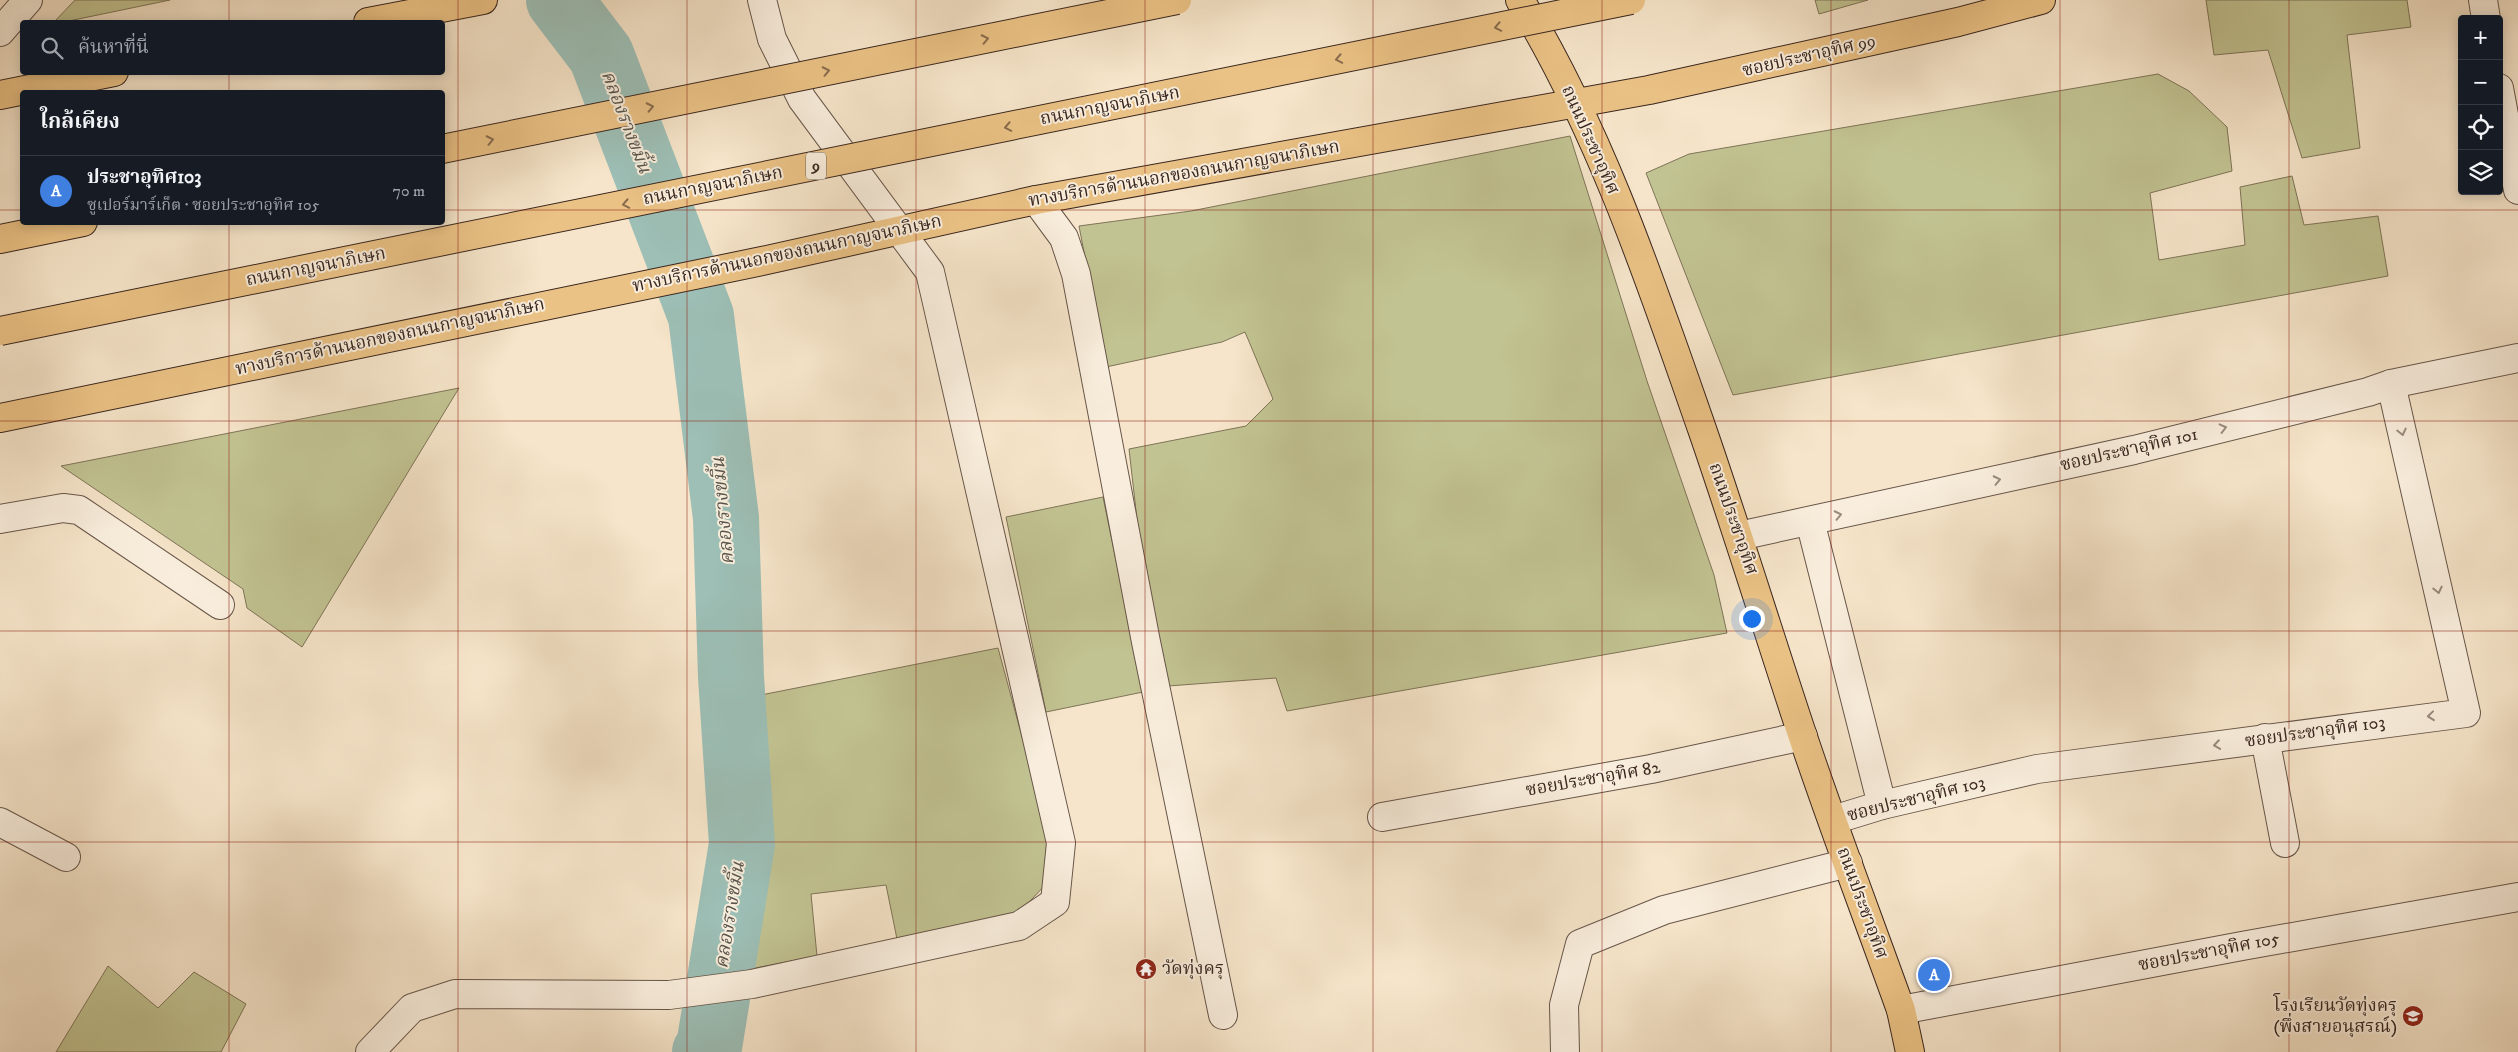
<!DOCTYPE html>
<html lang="th">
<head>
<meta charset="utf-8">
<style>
  body { margin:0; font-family:"IM FELL DW Pica","Noto Serif Thai",serif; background:#242831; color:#f1f3f6 }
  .controls { position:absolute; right:15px; top:15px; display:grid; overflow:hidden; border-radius:5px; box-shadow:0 2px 12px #0003 }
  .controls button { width:45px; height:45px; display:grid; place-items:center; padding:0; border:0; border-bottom:1px solid #363941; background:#171b24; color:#f1f3f6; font:25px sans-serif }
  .you { position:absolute; left:1751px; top:618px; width:18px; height:18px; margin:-12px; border:4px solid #fff; border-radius:50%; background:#1a73e8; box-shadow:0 0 0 8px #1a73e833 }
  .badge { display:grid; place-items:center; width:32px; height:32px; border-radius:50%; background:#c59692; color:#fff; font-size:16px; font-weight:700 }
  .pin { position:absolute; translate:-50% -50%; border:2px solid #fff; box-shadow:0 1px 5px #0006 }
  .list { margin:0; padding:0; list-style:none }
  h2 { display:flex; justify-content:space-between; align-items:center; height:65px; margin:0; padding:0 20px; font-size:21px }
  h2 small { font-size:16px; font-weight:400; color:#9ea1a6 }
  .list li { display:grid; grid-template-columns:32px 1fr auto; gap:15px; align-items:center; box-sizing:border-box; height:70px; padding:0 20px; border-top:1px solid #363941 }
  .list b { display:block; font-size:19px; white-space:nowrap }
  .list p { margin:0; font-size:16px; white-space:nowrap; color:#9ea1a6 }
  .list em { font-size:16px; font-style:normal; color:#9ea1a6 }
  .icon { flex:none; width:28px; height:28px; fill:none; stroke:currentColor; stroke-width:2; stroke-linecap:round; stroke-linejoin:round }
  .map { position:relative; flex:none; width:2518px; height:1052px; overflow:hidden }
  .search { position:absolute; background:#171b24; box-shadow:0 2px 12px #0003; left:20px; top:20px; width:425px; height:55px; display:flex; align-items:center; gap:12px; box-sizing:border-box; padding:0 18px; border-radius:5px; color:#9ea1a6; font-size:19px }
  .panel { position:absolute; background:#171b24; box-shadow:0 2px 12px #0003; left:20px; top:90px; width:425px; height:135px; border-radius:5px }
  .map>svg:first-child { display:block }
</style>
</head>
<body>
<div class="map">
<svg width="2518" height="1052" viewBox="0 0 2518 1052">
  <rect width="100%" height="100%" fill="#f6e5ca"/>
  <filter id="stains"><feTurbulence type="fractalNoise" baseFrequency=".004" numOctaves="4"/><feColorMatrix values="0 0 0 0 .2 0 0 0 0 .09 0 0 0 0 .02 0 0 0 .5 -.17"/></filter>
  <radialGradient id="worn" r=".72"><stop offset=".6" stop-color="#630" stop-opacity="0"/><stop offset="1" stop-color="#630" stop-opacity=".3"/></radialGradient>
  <g fill="#c2c392" stroke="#7e7458">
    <path d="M75 0H170L64 22H54Z"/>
    <path d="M1815 0H1868L1819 14Z"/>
    <path d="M2206 0H2407L2411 27 2347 35 2360 148 2302 158 2268 50 2214 55Z"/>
    <path d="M2158 74 2189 91 2227 127 2232 171 2150 193 2159 260 2245 245 2240 187 2292 176 2304 225 2378 216 2388 276 1733 395 1646 173 1689 154Z"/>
    <path d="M1570 136 1647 381 1714 575 1727 633 1287 711 1276 678 1168 686 1145 590 1129 449 1246 426 1273 399 1245 332 1222 342 1106 367 1079 226 1191 211Z"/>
    <path d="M459 388 302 647 247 608 243 589 61 466Z"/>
    <path d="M1103 497 1143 692 1046 712 1006 517Z"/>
    <path d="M998 648 1048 833 1047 883 1014 918 897 939 886 885 811 894 817 956 750 969 756 896 769 802 761 695Z"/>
    <path d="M108 966 158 1008 194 972 246 1004 221 1052H56Z"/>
  </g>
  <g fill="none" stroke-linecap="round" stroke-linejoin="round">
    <path stroke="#9dbfb6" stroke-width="39" d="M709 1047 714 1052"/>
    <path stroke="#9dbfb6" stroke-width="66" d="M559 0 601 55 701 316 726 518 731 677 742 844 709 1047 705 1052"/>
    <g stroke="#68564a" stroke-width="30">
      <g id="minor">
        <path d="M2483 0 2486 19"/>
        <path d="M0 32 28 0"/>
        <path d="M2499 88 2518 190"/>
        <path d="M1036 200 1064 238 1076 274 1146 642 1223 1015"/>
        <path d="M0 519 63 508 79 510 220 605"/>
        <path d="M1810 521 1882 805"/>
        <path d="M1739 536 2134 450 2368 392 2391 384 2518 358"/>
        <path d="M2265 738 2285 843"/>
        <path d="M1382 817 1651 769 1803 736"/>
        <path d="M1833 820 1882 805 2037 769 2466 713 2391 384"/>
        <path d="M0 822 66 857"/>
        <path d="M1901 1010 2242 946 2518 897"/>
        <path d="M370 1052 412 1008 455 994 669 995 752 984 1019 926 1055 902 1061 843 930 272 802 99 772 39 762 0"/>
        <path d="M1565 1052 1564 1005 1580 944 1664 910 1848 863"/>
      </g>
    </g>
    <g stroke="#39261f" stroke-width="30">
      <g id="major">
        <path d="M1520 0C1601 133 1651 283 1702 429 1737 530 1768 632 1802 734 1833 827 1868 918 1901 1010L1910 1052"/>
        <path d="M368 22 483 0"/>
        <path d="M0 95 114 72"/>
        <path d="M0 418 762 261 1036 200 1649 90 1958 22 2041 0"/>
      </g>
    </g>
    <g stroke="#39261f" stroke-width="30">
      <path id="highway" d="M0 239 83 222"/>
    </g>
    <use href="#minor" stroke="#f9eedd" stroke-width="28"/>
    <use href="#major" stroke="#ebc285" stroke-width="28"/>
    <use href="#highway" stroke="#ebc285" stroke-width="28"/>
    <g stroke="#39261f" stroke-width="30" stroke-linecap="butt">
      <g id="highway-bridge">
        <path d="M442 149 1177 0"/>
        <path d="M0 331 1631 0"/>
      </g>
    </g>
    <use href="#highway-bridge" stroke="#ebc285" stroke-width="28"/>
  </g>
  <defs><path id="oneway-chevron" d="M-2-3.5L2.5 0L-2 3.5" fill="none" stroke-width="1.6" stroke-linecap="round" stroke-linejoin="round" transform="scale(1.25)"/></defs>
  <g stroke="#896c4d">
    <use href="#oneway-chevron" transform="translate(1498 27) rotate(169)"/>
    <use href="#oneway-chevron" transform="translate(985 39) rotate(-12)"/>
    <use href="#oneway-chevron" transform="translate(1339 59) rotate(169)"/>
    <use href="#oneway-chevron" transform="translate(826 71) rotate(-12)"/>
    <use href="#oneway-chevron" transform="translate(650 107) rotate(-12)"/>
    <use href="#oneway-chevron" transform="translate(1008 127) rotate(169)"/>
    <use href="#oneway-chevron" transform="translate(490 140) rotate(-12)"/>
    <use href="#oneway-chevron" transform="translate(626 204) rotate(169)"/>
  </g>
  <g stroke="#998a7e">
    <use href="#oneway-chevron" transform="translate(2223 428) rotate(-14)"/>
    <use href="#oneway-chevron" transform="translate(2402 432) rotate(77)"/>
    <use href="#oneway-chevron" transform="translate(1997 480) rotate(-12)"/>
    <use href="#oneway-chevron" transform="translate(1838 515) rotate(-12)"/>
    <use href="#oneway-chevron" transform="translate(2438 590) rotate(77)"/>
    <use href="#oneway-chevron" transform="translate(2431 716) rotate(174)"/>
    <use href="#oneway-chevron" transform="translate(2217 745) rotate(172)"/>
  </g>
  <path fill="none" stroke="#8f2418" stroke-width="1" stroke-opacity="0.55" d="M229 0V22M458 0V1052M687 0V1052M916 0V1052M1145 0V1052M1373 0V1052M1602 0V1052M1831 0V1052M2060 0V1052M2289 0V1052M229 72V92M0 210H22M442 210H2518M229 222V1052M0 421H2518M0 631H2518M0 842H2518"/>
  <defs>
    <g id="temple-disc" transform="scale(1.125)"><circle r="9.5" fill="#8f2418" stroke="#f9eedd"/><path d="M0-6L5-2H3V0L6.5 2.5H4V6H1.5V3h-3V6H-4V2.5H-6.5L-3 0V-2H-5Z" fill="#fff"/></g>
    <g id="school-disc" transform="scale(1.125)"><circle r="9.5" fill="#8f2418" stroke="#f9eedd"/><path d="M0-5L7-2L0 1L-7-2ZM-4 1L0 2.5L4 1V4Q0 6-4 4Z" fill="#fff"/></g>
  </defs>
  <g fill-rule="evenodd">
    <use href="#temple-disc" x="1146" y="969"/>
    <use href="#school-disc" x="2413" y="1016"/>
  </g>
  <g text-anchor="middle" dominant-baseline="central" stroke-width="4" stroke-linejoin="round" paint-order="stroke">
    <rect fill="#f9eedd" stroke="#736258" stroke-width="1" x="806" y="152.5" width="20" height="27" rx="4"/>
    <g font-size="16" font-weight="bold" fill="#39261f">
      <text x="816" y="166">9</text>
    </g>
    <g font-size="18" fill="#39261f" stroke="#f9eedd">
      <text transform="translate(1809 56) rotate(-13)">ซอยประชาอุทิศ 99</text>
      <text transform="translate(1110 106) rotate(-11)">ถนนกาญจนาภิเษก</text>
      <text transform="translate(1590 140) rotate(66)">ถนนประชาอุทิศ</text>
      <text transform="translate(1184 174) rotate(-10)">ทางบริการด้านนอกของถนนกาญจนาภิเษก</text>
      <text transform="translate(713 186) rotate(-11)">ถนนกาญจนาภิเษก</text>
      <text transform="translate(787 254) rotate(-12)">ทางบริการด้านนอกของถนนกาญจนาภิเษก</text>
      <text transform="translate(316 267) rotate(-11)">ถนนกาญจนาภิเษก</text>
      <text transform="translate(390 337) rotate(-12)">ทางบริการด้านนอกของถนนกาญจนาภิเษก</text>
      <text transform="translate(2129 450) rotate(-13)">ซอยประชาอุทิศ 101</text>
      <text transform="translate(1733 519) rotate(71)">ถนนประชาอุทิศ</text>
      <text transform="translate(2315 732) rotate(-8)">ซอยประชาอุทิศ 103</text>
      <text transform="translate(1593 779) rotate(-10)">ซอยประชาอุทิศ 82</text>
      <text transform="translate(1916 799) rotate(-14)">ซอยประชาอุทิศ 103</text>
      <text transform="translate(1862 903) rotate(70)">ถนนประชาอุทิศ</text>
      <text transform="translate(2209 952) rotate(-11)">ซอยประชาอุทิศ 105</text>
    </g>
    <g font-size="18" fill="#39261f" stroke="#f9eedd" text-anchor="start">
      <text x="1162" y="969">วัดทุ่งครุ</text>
      <text x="2397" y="1006" text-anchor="end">โรงเรียนวัดทุ่งครุ<tspan x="2397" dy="21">(พึ่งสายอนุสรณ์)</tspan></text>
    </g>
    <g font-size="19" font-style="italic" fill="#57544c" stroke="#f9eedd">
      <text transform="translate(626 122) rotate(69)">คลองรางขมิ้น</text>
      <text transform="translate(723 511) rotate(-95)">คลองรางขมิ้น</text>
      <text transform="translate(730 915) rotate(-81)">คลองรางขมิ้น</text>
    </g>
  </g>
  <rect width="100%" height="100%" filter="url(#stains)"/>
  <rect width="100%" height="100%" fill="url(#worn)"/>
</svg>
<div class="controls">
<button>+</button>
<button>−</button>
<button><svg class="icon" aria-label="locate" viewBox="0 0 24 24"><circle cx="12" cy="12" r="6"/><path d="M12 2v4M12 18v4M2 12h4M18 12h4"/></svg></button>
<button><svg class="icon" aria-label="layers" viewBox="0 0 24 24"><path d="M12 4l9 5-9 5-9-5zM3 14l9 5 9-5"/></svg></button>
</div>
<div class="you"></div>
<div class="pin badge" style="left:1934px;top:975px;background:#3f7fe0">A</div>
<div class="search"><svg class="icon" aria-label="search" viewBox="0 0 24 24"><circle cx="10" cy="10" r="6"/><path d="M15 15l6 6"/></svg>ค้นหาที่นี่</div>
<section class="panel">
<h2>ใกล้เคียง<small></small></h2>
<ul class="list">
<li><span class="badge" style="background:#3f7fe0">A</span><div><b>ประชาอุทิศ103</b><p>ซูเปอร์มาร์เก็ต · ซอยประชาอุทิศ 105</p></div><em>70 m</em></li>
</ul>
</section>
</div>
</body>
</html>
